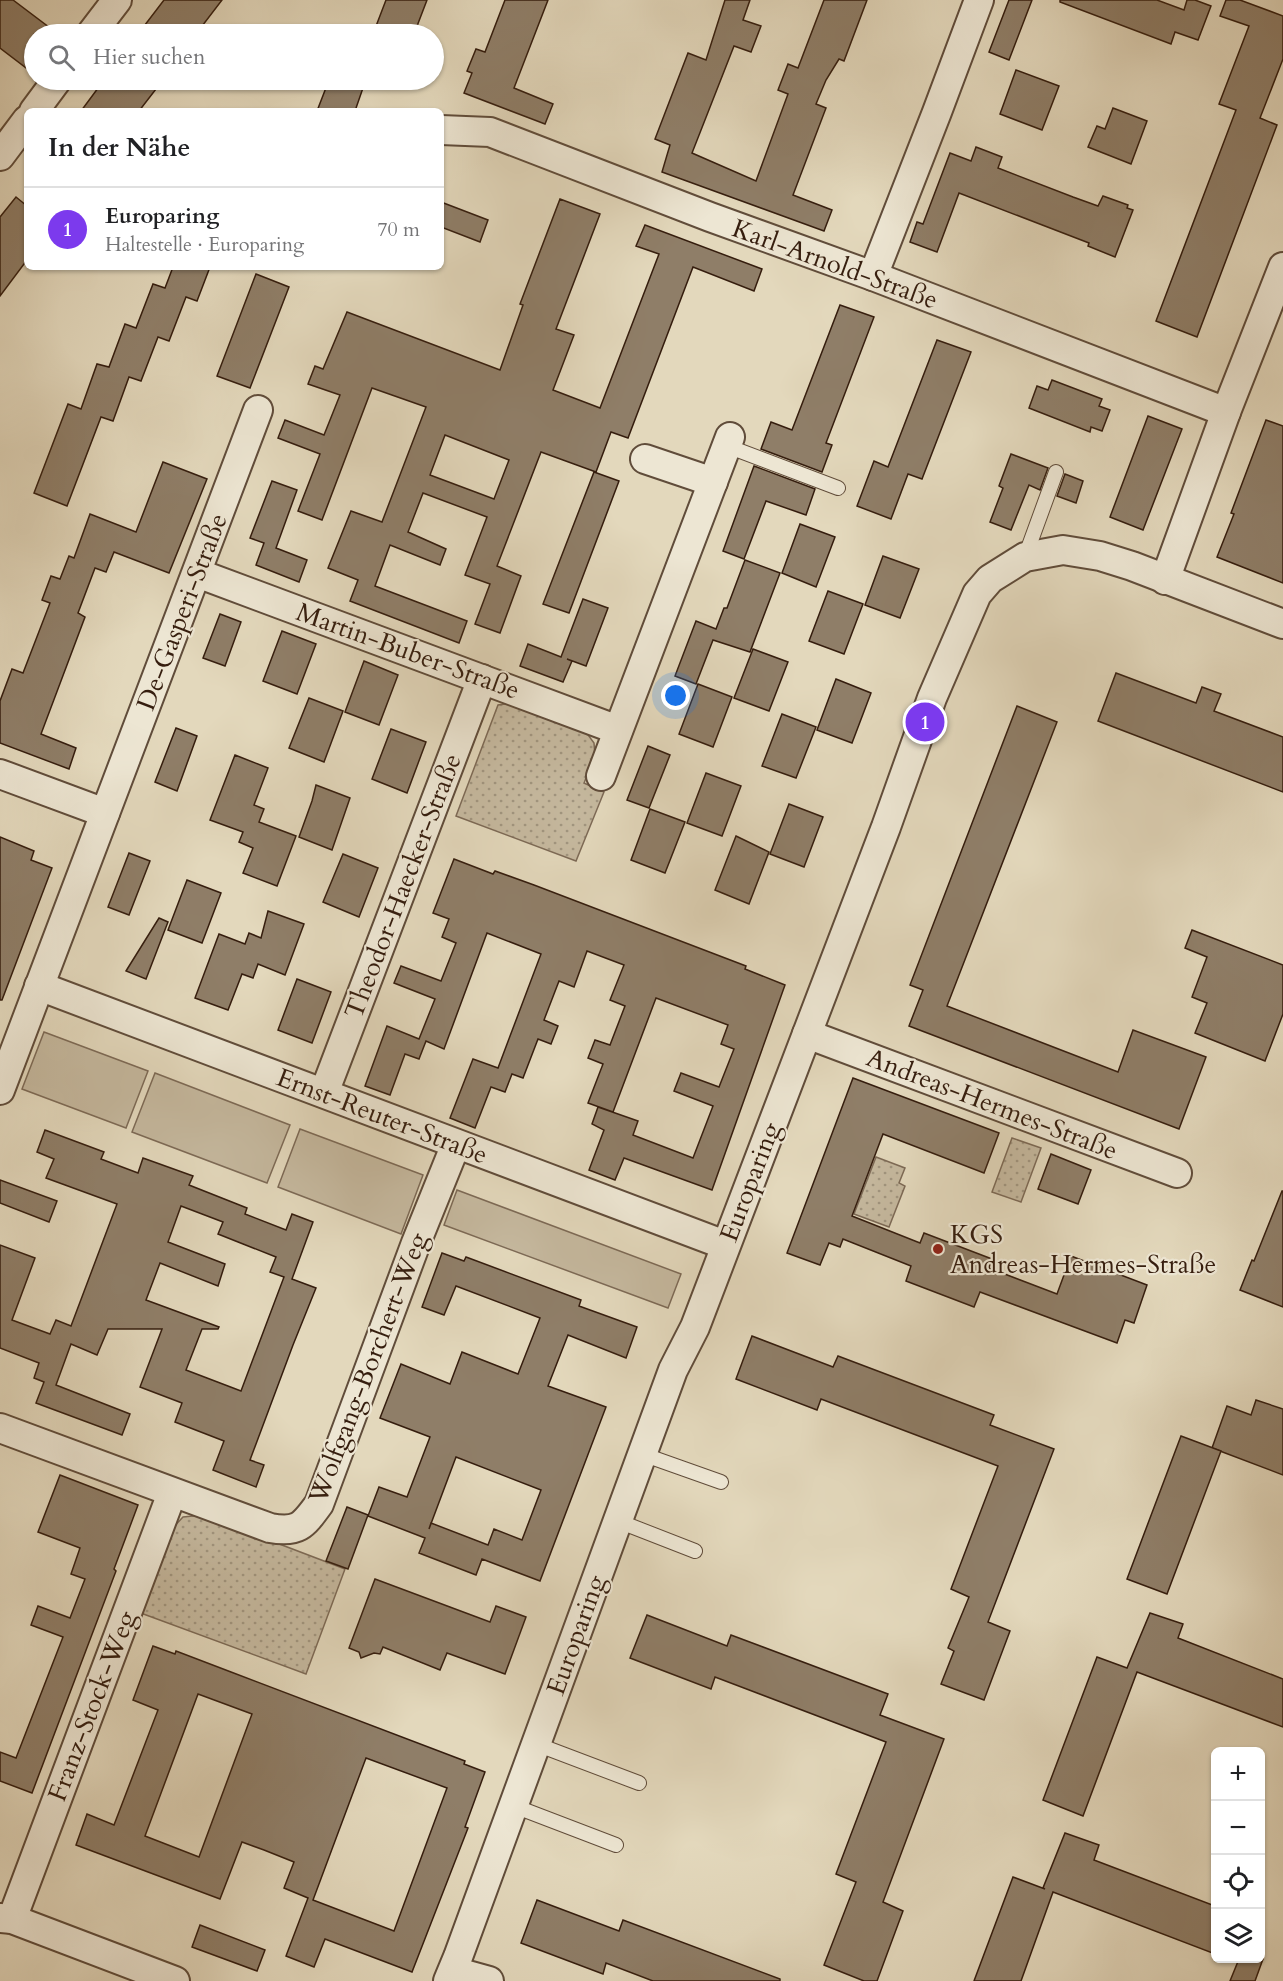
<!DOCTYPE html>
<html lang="de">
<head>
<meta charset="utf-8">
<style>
  body { margin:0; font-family:Cardo,serif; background:#f2f2f2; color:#202124 }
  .controls { position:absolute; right:18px; bottom:18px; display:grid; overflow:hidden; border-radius:9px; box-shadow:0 2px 4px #0004 }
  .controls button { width:54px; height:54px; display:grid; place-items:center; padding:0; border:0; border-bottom:2px solid #e0e0e0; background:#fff; color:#202124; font:30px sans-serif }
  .you { position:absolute; left:676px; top:696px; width:21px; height:21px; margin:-15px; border:4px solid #fff; border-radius:50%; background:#1a73e8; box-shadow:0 0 0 9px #1a73e833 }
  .badge { display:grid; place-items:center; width:39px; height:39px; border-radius:50%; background:#7c3aed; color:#fff; font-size:20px; font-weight:700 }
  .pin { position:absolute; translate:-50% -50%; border:3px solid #fff; box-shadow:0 2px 6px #0006 }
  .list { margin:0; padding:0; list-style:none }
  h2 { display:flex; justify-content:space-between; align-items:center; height:78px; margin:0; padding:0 24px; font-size:26px }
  h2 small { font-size:20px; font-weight:400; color:#757577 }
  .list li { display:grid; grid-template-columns:39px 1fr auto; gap:18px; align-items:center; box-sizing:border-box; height:84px; padding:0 24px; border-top:2px solid #e0e0e0 }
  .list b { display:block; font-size:22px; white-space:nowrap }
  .list p { margin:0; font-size:20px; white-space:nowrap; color:#757577 }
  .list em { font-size:20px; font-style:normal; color:#757577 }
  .icon { flex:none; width:33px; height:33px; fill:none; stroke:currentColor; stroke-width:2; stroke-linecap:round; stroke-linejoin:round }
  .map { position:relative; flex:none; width:1283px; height:1981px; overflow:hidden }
  .search { position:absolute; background:#fff; box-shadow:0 2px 4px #0004; left:24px; top:24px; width:420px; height:66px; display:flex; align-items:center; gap:15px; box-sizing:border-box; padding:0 21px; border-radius:33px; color:#757577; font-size:22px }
  .panel { position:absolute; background:#fff; box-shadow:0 2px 4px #0004; left:24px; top:108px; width:420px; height:162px; border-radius:9px }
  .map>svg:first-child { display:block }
</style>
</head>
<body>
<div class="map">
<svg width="1283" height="1981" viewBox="0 0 1283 1981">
  <defs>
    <pattern id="park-dots" width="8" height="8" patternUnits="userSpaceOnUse" patternTransform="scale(1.5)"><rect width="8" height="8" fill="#c5b89e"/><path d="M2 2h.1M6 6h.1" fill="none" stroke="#a1957f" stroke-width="1.8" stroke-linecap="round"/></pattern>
  </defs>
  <rect width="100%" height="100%" fill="#e3d8bc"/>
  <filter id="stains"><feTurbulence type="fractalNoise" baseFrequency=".00333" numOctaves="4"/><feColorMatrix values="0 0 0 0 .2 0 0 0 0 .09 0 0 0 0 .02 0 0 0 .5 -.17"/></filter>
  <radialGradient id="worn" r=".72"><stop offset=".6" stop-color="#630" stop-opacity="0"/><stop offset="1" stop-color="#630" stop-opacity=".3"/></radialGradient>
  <g fill="#c5b89e" stroke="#7d6a56" stroke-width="1.5">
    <path d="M44 1032 148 1071 126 1128 22 1089Z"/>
    <path d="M155 1073 290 1125 267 1183 132 1132Z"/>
    <path d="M300 1129 423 1175 401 1234 278 1187Z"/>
    <path d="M457 1190 681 1274 668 1308 444 1225Z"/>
  </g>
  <g fill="url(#park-dots)" stroke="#7d6a56" stroke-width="1.5">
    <path d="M511 703 586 732 594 743 595 756 584 783 604 792 576 861 456 816 498 705Z"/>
    <path d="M1012 1138 1041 1148 1021 1202 992 1192Z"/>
    <path d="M876 1157 905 1168 899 1183 905 1186 889 1227 854 1214Z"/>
    <path d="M203 1515 345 1569 306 1674 138 1612 169 1532 183 1517Z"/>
  </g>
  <g fill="#8f7e68" stroke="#351d0e" stroke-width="1.5" fill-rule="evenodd">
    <path d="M0 0H13L58 34H34V74L0 48Z"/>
    <path d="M164 0H222L196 34H138Z"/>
    <path d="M386 0H427L414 34H373Z"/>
    <path d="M505 0H548L514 88 553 104 545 124 464 93 472 73 467 71 476 49 485 52Z"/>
    <path d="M725 0H750L743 20 761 26 751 52 734 46 692 153 756 181 788 94 778 90 788 64 798 68 824 0H867L844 61 839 59 826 80 816 104 826 108 793 195 832 210 824 231 662 172 670 145 655 139 688 53 706 60Z"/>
    <path d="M1009 0H1032L1009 60 989 52Z"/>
    <path d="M1060 0H1157L1184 10 1187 0H1195L1211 6 1198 40 1175 32 1171 44 1060 2Z"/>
    <path d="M1226 0H1240L1283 16V59L1260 118 1277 125 1197 337 1156 321 1236 110 1219 104 1249 26 1220 16Z"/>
    <path d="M1016 70 1059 86 1042 130 1000 114Z"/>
    <path d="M104 80H163L139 111H81Z"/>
    <path d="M329 80H349L364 85 355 111H317Z"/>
    <path d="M1113 108 1147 121 1131 164 1088 147 1097 126 1105 129Z"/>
    <path d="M976 147 1002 157 998 168 1073 197 1098 206 1103 196 1128 205 1127 208 1133 210 1115 257 1088 246 1089 243 959 193 937 252 910 242 917 222 923 224 950 153 971 161Z"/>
    <path d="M16 197 27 206V260L0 296V217Z"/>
    <path d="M560 199 600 214 556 329 574 335 553 390 600 408 659 254 636 246 645 225 762 269 754 291 693 267 628 438 611 432 596 472 541 452 497 566 521 576 500 633 475 624 490 584 465 575 487 517 423 493 408 532 446 549 440 565 390 545 375 586 467 621 459 643 350 601 358 580 328 568 351 511 382 522 426 407 372 388 322 520 298 511 320 454 278 438 285 420 324 435 340 395 308 384 315 366 323 369 347 312 500 370 523 305 520 304ZM445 435 509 460 494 499 430 475Z"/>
    <path d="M441 202 488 220 480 242 441 227Z"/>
    <path d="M173 267H210L197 301 186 297 169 341 158 337 141 381 129 377 113 421 101 417 67 506 34 493 68 404 81 409 97 364 109 367 125 324 136 328 153 284 165 288Z"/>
    <path d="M256 274 289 287 250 388 217 376Z"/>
    <path d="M840 305 874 317 826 443 832 445 822 472 761 449 771 422 792 430Z"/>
    <path d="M937 340 971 352 922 479 908 474 891 519 857 506 874 461 888 467Z"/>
    <path d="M1052 380 1102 399 1099 406 1110 410 1102 431 1091 427 1090 432 1029 408 1037 386 1048 390Z"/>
    <path d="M1148 416 1182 429 1143 530 1110 517Z"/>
    <path d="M1266 420 1283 426V583L1217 557 1234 514 1231 513Z"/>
    <path d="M1011 454 1048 468 1040 490 1029 485 1011 530 990 522 1003 488 999 486Z"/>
    <path d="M163 462 207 479 169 573 114 552 106 572 95 568 78 613 85 617 41 734 76 748 69 769 0 743V701L12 669 23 673 50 603 42 600 51 576 60 579 69 556 74 558 90 514 136 532Z"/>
    <path d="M754 466 815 489 806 515 766 501 744 559 723 551Z"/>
    <path d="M594 472 619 481 569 613 543 604Z"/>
    <path d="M1065 474 1083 481 1076 503 1057 496Z"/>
    <path d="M272 481 297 490 276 548 307 560 299 582 256 565 264 543 250 538Z"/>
    <path d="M800 524 835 537 816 587 782 573Z"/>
    <path d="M883 556 919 569 900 618 865 605Z"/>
    <path d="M745 560 780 573 750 652 713 640 696 684 675 676 696 621 716 629 724 608H727Z"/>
    <path d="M828 591 863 604 844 654 809 641Z"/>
    <path d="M583 599 608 608 586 666 567 659 572 661 563 682 520 666 528 644 561 657Z"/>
    <path d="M220 614 241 622 225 666 203 658Z"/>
    <path d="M282 631 316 644 297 694 263 681Z"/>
    <path d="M753 649 788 662 769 711 734 698Z"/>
    <path d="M364 661 398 675 379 725 345 712Z"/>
    <path d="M1116 673 1196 703 1202 687 1221 694 1214 711 1283 737V792L1098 721Z"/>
    <path d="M836 679 871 693 852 743 817 730Z"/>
    <path d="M698 684 732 697 713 747 679 734Z"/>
    <path d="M309 698 343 711 324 762 289 748Z"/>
    <path d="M1017 706 1057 722 947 1006 1118 1072 1133 1030 1206 1057 1179 1129 909 1026 923 990 910 985Z"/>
    <path d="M782 714 816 727 796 778 762 766Z"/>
    <path d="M176 728 197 736 177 791 155 782Z"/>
    <path d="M391 729 426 742 407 793 372 779Z"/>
    <path d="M648 746 670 755 649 808 627 800Z"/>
    <path d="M235 755 268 768 254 805 264 809 259 822 296 836 277 886 243 873 253 848 239 842 243 832 210 820Z"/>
    <path d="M706 773 741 786 722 836 687 823Z"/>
    <path d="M316 785 350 798 332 850 299 837 312 801Z"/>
    <path d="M789 804 823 817 804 867 770 854Z"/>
    <path d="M650 809 685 822 665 873 631 860Z"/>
    <path d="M736 836 769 852 749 904 715 890Z"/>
    <path d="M0 837 34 851 31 860 52 868 2 1000H0Z"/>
    <path d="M129 853 150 861 129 915 108 907Z"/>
    <path d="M343 854 378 868 359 917 323 902Z"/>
    <path d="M454 859 493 874 495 871 534 885 746 966 745 969 785 985 712 1190 624 1158 615 1180 589 1170 604 1130 592 1124 598 1107 638 1121 633 1135 693 1158 713 1106 674 1091 681 1073 719 1087 734 1049 721 1044 728 1025 656 998 613 1112 588 1103 603 1064 588 1058 595 1040 610 1045 625 1006 610 1000 624 965 587 951 574 987 559 981 544 1020 558 1026 551 1044 538 1039 523 1078 512 1074 505 1092 491 1087 475 1128 450 1118 473 1059 498 1068 541 954 487 933 444 1049 426 1041 419 1059 405 1054 390 1095 365 1086 387 1026 419 1039 435 999 394 983 401 966 441 981 456 943 442 937 449 919 433 913Z"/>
    <path d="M187 880 221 893 202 943 168 930Z"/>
    <path d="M268 911 304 924 285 975 258 964 253 978 242 974 228 1010 195 998 219 934 245 944 249 933 261 938Z"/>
    <path d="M159 918 168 922 146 979 126 971Z"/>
    <path d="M1192 930 1283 965V1014L1265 1061 1195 1033 1207 1003 1192 997 1207 957 1185 948Z"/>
    <path d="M297 979 331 992 312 1043 278 1030Z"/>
    <path d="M853 1078 999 1133 984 1173 883 1134 852 1216 920 1243 924 1233 992 1259 989 1268 1057 1294 1071 1256 1147 1285 1134 1323 1125 1320 1117 1343 980 1292 974 1307 906 1281 911 1266 843 1239 840 1247 829 1243 820 1265 787 1253Z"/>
    <path d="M45 1130 104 1152 101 1159 138 1173 143 1158 193 1176 189 1185 247 1208 245 1214 286 1230 292 1214 313 1222 292 1279 316 1288 293 1345 250 1460 264 1465 256 1487 213 1470 224 1441 175 1422 182 1403 140 1387 162 1329H108L97 1355 71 1344 56 1385 130 1414 122 1435 36 1403 44 1382 34 1378 39 1363 0 1348V1245L35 1258 12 1320 50 1334 56 1320 71 1326 117 1204 46 1178 54 1159 37 1152ZM181 1206 223 1222 218 1234 276 1257 270 1272 284 1277 241 1391 186 1370 202 1329H218L219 1327 146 1300 160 1263 218 1286 225 1264 168 1242Z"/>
    <path d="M1051 1154 1091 1170 1078 1204 1038 1189Z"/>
    <path d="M0 1180 57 1201 49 1222 0 1203Z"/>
    <path d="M1282 1191H1283V1307L1240 1290 1252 1260 1254 1261Z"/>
    <path d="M442 1253 464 1261 466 1257 581 1300 579 1306 637 1327 626 1358 568 1335 548 1386 606 1407 540 1581 482 1559 476 1575 419 1553 425 1538 368 1516 379 1487 407 1497 430 1437 380 1418 401 1364 450 1384 462 1352 518 1374 540 1318 456 1286 444 1315 422 1307ZM456 1457 541 1490 522 1540 494 1529 488 1545 431 1523 429 1529Z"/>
    <path d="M752 1336 833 1367 838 1356 994 1415 990 1425 1054 1449 988 1622 1010 1631 984 1700 941 1684 954 1651 948 1648 969 1597 951 1589 998 1466 821 1399 817 1410 736 1379Z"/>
    <path d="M1256 1400 1283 1409V1475L1212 1448 1227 1406 1251 1415Z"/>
    <path d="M1181 1436 1221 1451 1167 1594 1127 1579Z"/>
    <path d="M60 1475 138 1505 114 1569 116 1571 32 1793 0 1781V1752L16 1758 63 1637 31 1625 38 1606 70 1618 85 1579 71 1574 80 1548 38 1532Z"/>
    <path d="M347 1507 368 1515 348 1569 326 1561Z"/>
    <path d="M375 1579 490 1622 496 1606 526 1617 505 1674 447 1653 440 1670 383 1647 380 1654 374 1653 361 1658 359 1652 349 1648Z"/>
    <path d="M1150 1613 1183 1624 1178 1638 1283 1679V1727L1137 1672 1083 1816 1043 1800 1097 1657 1127 1668Z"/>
    <path d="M647 1615 727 1646 731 1635 888 1694 880 1715 944 1739 883 1902 903 1911 877 1981H864L824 1965 856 1882 836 1874 886 1742 715 1677 711 1689 630 1658Z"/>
    <path d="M153 1646 175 1654 176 1651 231 1672 465 1761 464 1764 485 1772 465 1827 468 1828 412 1972 325 1939 314 1967 286 1956 308 1898 284 1888 294 1862 264 1850 242 1842 220 1899 76 1845 87 1814 114 1825 158 1710 133 1700ZM198 1694 252 1714 199 1857 145 1836ZM366 1758 447 1788 394 1931 313 1900Z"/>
    <path d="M1065 1833 1099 1845 1094 1860 1215 1906V1954L1053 1892 1021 1981H974L1013 1877 1045 1889 1043 1888Z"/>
    <path d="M537 1900 619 1931 623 1920 780 1979V1981H653L606 1963 603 1974 521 1943Z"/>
    <path d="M200 1925 265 1950 257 1971 192 1947Z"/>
    <path d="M1239 1959H1263L1255 1981H1230Z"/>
  </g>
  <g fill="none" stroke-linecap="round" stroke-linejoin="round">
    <g stroke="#604c3a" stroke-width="16">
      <g id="service">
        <path d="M727 446 838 488"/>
        <path d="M1025 557 1056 472"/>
        <path d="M642 1454 721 1482"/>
        <path d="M618 1521 695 1551"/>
        <path d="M536 1744 639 1783"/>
        <path d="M514 1806 616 1845"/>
      </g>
    </g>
    <g stroke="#604c3a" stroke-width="32">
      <g id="minor">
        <path d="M91 34 117 0"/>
        <path d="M34 111 57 80"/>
        <path d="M441 130 490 132 710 217 873 276 1226 412"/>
        <path d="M0 156 27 120"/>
        <path d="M873 276 937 112 979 0"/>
        <path d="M645 459 713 482"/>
        <path d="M197 573 618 730"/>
        <path d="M1165 580 1226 412 1283 267"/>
        <path d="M0 774 105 813"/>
        <path d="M601 776 730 437"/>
        <path d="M39 986 725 1245"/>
        <path d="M807 1034 1177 1173"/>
        <path d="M0 1090 258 410"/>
        <path d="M324 1093 482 679"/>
        <path d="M0 1428 270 1528C298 1533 303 1526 319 1504L416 1243 456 1144"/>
        <path d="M0 1918 12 1919 175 1981"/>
        <path d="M12 1919 172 1493"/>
        <path d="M453 1971 489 1981"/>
        <path d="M448 1981 458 1957 673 1370 695 1327 886 827 932 698 977 594 990 579 1025 557 1063 550 1100 556 1132 566 1283 624"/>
      </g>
    </g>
    <use href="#service" stroke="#ede6d3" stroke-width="14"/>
    <use href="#minor" stroke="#ede6d3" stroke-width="28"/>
  </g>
  <circle fill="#8f2418" stroke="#ede6d3" stroke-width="2" cx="938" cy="1249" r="6"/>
  <g text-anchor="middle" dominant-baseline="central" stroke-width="4.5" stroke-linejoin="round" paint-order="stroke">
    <g font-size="26" fill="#351d0e" stroke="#ede6d3">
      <text transform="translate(835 264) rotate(20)">Karl-Arnold-Straße</text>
      <text transform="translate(182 612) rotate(-69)">De-Gasperi-Straße</text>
      <text transform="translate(408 651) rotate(20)">Martin-Buber-Straße</text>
      <text transform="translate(403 886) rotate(-69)">Theodor-Haecker-Straße</text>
      <text transform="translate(992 1104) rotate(21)">Andreas-Hermes-Straße</text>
      <text transform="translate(382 1116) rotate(21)">Ernst-Reuter-Straße</text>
      <text transform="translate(750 1182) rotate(-69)">Europaring</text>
      <text transform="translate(368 1368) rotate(-69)">Wolfgang-Borchert-Weg</text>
      <text transform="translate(576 1635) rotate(-70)">Europaring</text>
      <text transform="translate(92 1706) rotate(-69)">Franz-Stock-Weg</text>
    </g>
    <g font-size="26" fill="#351d0e" stroke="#ede6d3" text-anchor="start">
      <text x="950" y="1234">KGS<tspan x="950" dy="30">Andreas-Hermes-Straße</tspan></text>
    </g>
  </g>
  <rect width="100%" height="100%" filter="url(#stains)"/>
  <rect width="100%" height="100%" fill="url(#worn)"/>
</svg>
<div class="controls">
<button>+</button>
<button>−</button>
<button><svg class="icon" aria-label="locate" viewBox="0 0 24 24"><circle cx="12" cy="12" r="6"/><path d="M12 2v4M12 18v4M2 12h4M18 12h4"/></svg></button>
<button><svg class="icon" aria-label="layers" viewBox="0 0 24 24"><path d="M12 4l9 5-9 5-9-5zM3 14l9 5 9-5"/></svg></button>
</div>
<div class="you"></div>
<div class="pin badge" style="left:925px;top:722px">1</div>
<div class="search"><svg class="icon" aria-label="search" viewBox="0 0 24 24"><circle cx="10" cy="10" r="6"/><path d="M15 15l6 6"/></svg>Hier suchen</div>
<section class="panel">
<h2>In der Nähe<small></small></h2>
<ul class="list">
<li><span class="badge">1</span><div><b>Europaring</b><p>Haltestelle · Europaring</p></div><em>70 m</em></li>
</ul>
</section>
</div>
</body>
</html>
